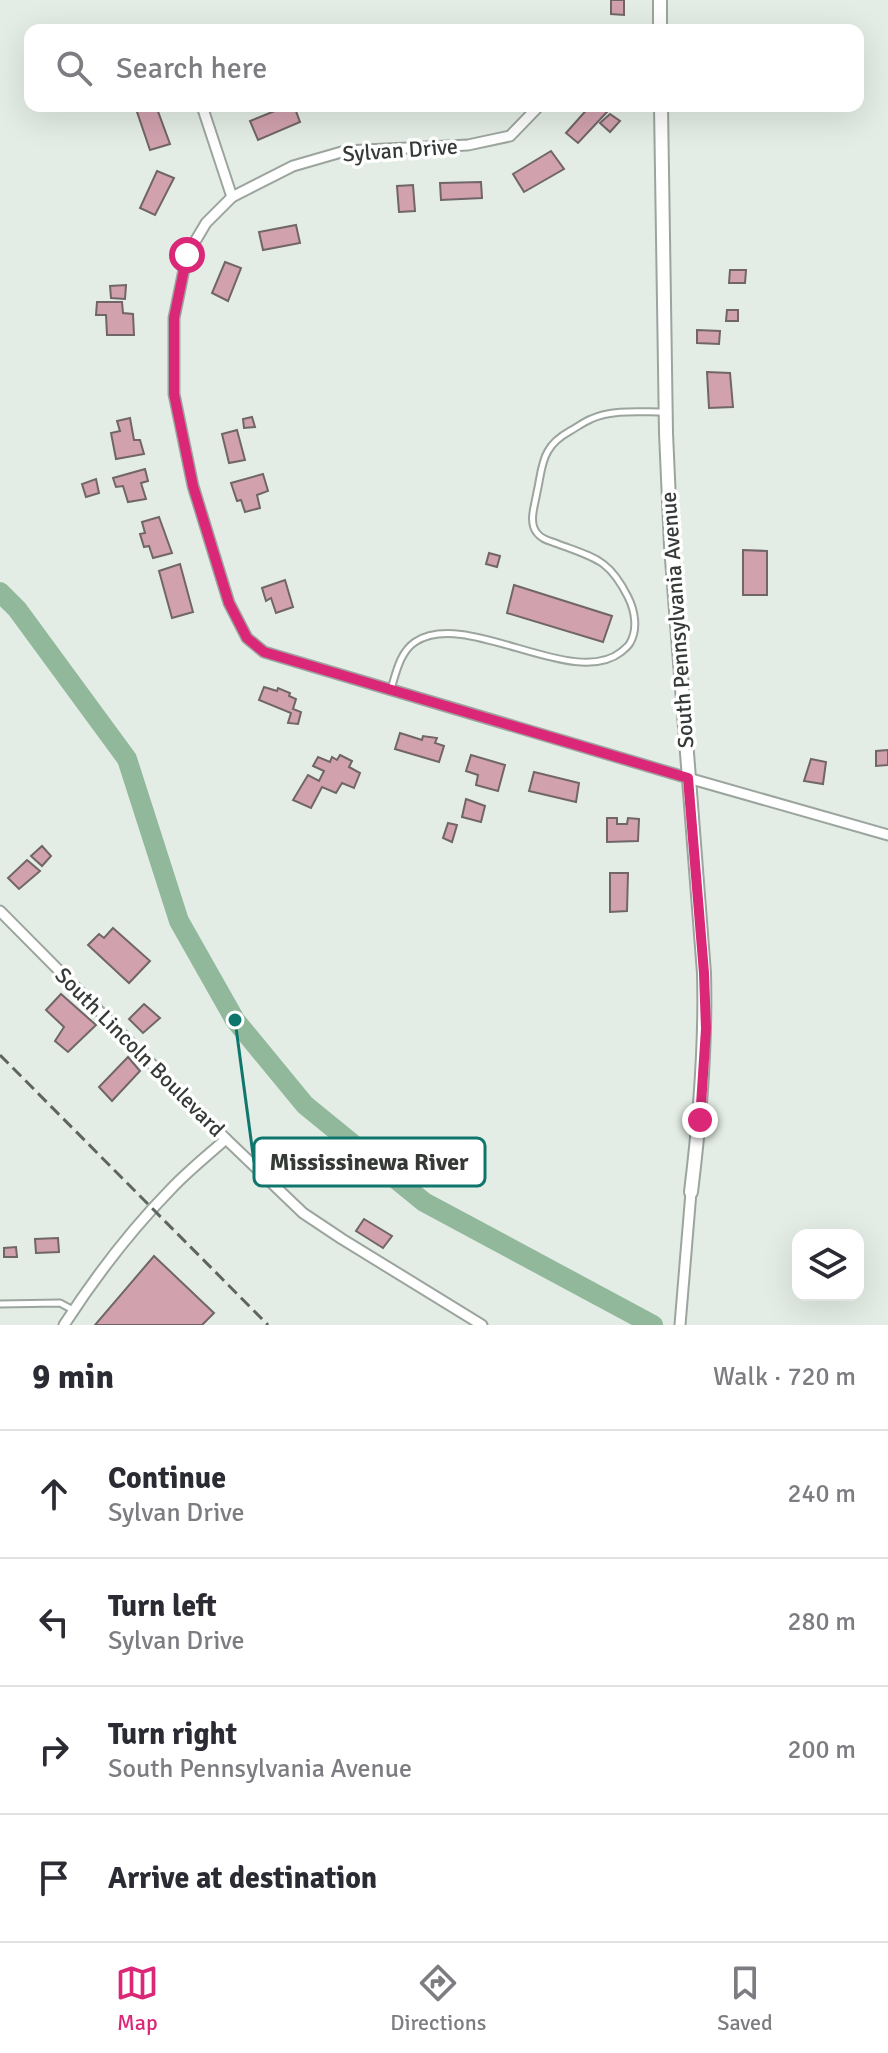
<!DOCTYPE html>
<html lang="en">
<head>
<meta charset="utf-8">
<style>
  body { margin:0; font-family:Signika,sans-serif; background:#f2f2f3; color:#2b2b33 }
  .controls { position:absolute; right:24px; bottom:24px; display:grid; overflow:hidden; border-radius:16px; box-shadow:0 8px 32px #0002 }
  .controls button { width:72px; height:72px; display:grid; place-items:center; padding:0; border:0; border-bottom:2px solid #e1e1e2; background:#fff; color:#2b2b33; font:40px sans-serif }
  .stop { position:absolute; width:24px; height:24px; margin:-18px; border:6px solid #db2777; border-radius:50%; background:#fff }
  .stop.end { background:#db2777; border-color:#fff; box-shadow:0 2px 8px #0008 }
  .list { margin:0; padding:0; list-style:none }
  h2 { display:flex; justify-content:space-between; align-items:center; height:104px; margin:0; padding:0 32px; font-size:34px }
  h2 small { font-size:26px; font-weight:400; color:#7c7c81 }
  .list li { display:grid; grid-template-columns:52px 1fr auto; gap:24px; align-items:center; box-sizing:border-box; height:128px; padding:0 32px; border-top:2px solid #e1e1e2 }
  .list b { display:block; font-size:30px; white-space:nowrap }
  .list p { margin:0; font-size:26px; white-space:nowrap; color:#7c7c81 }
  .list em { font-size:26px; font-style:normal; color:#7c7c81 }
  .icon { flex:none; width:44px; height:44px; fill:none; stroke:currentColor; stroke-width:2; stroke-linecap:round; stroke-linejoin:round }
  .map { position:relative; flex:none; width:888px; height:1325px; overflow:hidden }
  .search { position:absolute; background:#fff; box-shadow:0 8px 32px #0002; left:24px; right:24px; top:24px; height:88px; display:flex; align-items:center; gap:20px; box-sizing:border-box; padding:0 28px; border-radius:16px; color:#7c7c81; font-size:30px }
  .sheet { height:616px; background:#fff }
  nav { display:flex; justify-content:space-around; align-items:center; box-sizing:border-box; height:112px; border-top:2px solid #e1e1e2; background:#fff; font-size:22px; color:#7c7c81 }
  nav a { display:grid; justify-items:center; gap:4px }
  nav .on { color:#db2777 }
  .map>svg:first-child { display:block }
</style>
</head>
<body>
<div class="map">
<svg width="888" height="1325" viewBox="0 0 888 1325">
  <rect width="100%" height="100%" fill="#e3ede5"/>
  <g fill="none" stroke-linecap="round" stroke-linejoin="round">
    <path stroke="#91b89b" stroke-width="20" d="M0 592 17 609 127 759 179 921 235 1020 305 1105 424 1202 653 1325"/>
  </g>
  <g fill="#d1a1ae" stroke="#706568" stroke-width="2">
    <path d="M611 0H624V15L611 14Z"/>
    <path d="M135 106H156L170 144 150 150Z"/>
    <path d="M287 106H294L300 122 258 140 250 121Z"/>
    <path d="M334 106H383L335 110Z"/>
    <path d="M590 106H601L607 112 578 143 566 133Z"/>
    <path d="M610 114 620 121 610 132 600 123Z"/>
    <path d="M551 151 564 169 524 192 513 174Z"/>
    <path d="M157 171 174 178 155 215 140 208Z"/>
    <path d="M481 182 482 198 441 200 440 183Z"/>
    <path d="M413 185 415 211 399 212 397 186Z"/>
    <path d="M296 225 300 243 263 250 259 232Z"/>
    <path d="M225 262 241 268 228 301 212 293Z"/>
    <path d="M730 270H746L745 283H729Z"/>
    <path d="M126 285 125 299 111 298 110 286Z"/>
    <path d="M97 302H122L123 313 133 314 134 335H107L106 315H96Z"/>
    <path d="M727 310H738V321H726Z"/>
    <path d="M697 330 720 331 719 344 697 343Z"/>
    <path d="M707 372 730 373 733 407 709 408Z"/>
    <path d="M252 417 255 427 244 428 243 419Z"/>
    <path d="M130 418 134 440H140L144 454 116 459 111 433 120 431 117 421Z"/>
    <path d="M237 430 245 460 229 463 222 434Z"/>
    <path d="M145 469 148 481 141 483 146 499 128 502 123 486 116 487 113 478Z"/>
    <path d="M263 474 268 491 257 495 260 508 245 512 241 500 237 501 231 483Z"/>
    <path d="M96 479 99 493 86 497 82 484Z"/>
    <path d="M159 517 172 553 153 558 149 546 144 547 140 534 145 533 142 522Z"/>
    <path d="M743 550 767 551V595H743Z"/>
    <path d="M489 553 500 556 497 567 486 564Z"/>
    <path d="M180 564 193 612 172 618 159 571Z"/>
    <path d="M285 580 293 607 276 613 271 598 266 601 262 588Z"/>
    <path d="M514 585 612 616 603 642 507 613Z"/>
    <path d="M264 687 277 691 278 688 290 693 289 696 296 699 293 709 301 712 298 724 288 723 291 713 259 700Z"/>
    <path d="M400 733 422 740 423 736 437 738 435 743 444 746 439 762 395 749Z"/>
    <path d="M888 750V765L876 766V751Z"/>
    <path d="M340 755 352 761 349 767 360 773 354 788 342 783 336 793 322 787 311 808 293 800 308 775 319 781 324 771 313 766 318 757 330 762 332 757 337 760Z"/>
    <path d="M471 755 505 765 498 791 476 785 478 775 466 771Z"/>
    <path d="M811 759 826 762 823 784 804 781Z"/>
    <path d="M534 772 579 783 576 802 529 791Z"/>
    <path d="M466 799 485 806 481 822 462 817Z"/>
    <path d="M607 818H617V824H627L628 818 639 819 638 841 607 842Z"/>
    <path d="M448 823 457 825 452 842 443 838Z"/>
    <path d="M42 846 51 856 42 866 31 856Z"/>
    <path d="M27 860 40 871 19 889 8 878Z"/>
    <path d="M610 873H628L627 911 610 912Z"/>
    <path d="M113 928 150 961 129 983 88 945 99 934 104 938Z"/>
    <path d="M61 994 96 1025 68 1052 55 1041 64 1027 46 1010Z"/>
    <path d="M144 1004 160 1018 143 1033 129 1019Z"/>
    <path d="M128 1057 140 1071 112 1101 99 1087Z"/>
    <path d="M364 1219 392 1236 383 1248 356 1231Z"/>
    <path d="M58 1238 59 1252 36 1253 35 1239Z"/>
    <path d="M16 1247 17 1257H4V1248Z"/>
    <path d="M154 1256 214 1313 202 1325H95Z"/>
  </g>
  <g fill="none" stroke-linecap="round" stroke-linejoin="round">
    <g stroke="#9ba59e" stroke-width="9">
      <g id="lane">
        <path d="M391 689C396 673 400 652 415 642 466 608 573 690 621 652 624 649 628 647 630 643 638 629 635 611 628 597 609 559 595 558 558 544 551 541 542 540 537 533 528 522 535 505 537 492 540 480 541 462 548 451 553 442 561 436 570 431 577 427 584 422 591 419 612 409 641 412 663 412"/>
        <path d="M0 1304 60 1303 73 1310"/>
      </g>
    </g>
    <g stroke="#9ba59e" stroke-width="13">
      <g id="street">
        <path d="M202 106 232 197"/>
        <path d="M539 106 510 136 468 145 345 151 293 166 232 197 206 223 187 255 174 318V394L193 486 229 603 247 638 264 652 688 778 888 835"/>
        <path d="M0 911 226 1139 303 1213 342 1239 482 1325"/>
        <path d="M64 1325C95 1277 131 1230 171 1189 188 1171 208 1155 226 1139"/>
        <path d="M680 1325 691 1192"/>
      </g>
    </g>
    <g stroke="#9ba59e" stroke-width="16">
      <g id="secondary">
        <path d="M660 0V30"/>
        <path d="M661 106 666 433 671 546 704 973C706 1047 700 1119 691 1192"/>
      </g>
    </g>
    <use href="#lane" stroke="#fff" stroke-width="5"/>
    <use href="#street" stroke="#fff" stroke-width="9"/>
    <use href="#secondary" stroke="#fff" stroke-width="12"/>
    <path stroke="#5e6460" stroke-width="3" stroke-dasharray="12 6" stroke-linecap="butt" d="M0 1055 268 1325"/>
  </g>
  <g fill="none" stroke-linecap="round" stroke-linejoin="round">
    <path stroke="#db2777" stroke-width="10" d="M187 255 174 318V394L193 486 229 603 247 638 264 652 688 778 704 973 706 1029 700 1120"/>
  </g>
  <g text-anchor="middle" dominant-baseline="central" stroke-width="7" stroke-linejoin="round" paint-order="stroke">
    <g font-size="22" fill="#363a37" stroke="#fff">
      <text transform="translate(400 150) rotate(-4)">Sylvan Drive</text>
      <text transform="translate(677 620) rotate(-94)">South Pennsylvania Avenue</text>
      <text transform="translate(140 1052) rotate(45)">South Lincoln Boulevard</text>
    </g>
  </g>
  <path fill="none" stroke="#0f766e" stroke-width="3" d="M235 1020L254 1162"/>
  <circle fill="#0f766e" stroke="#fff" stroke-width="3" cx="235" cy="1020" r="8"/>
  <rect fill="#fff" stroke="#0f766e" stroke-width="3" x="254" y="1138" width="231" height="48" rx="8"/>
  <g font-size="24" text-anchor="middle" font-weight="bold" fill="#363a37">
    <text x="369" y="1170">Mississinewa River</text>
  </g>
</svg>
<div class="controls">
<button><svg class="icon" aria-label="layers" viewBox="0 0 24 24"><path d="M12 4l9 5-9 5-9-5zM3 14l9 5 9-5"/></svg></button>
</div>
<div class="stop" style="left:187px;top:255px"></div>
<div class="stop end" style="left:700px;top:1120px"></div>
<div class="search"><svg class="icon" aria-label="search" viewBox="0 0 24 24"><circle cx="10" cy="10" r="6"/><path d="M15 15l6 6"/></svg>Search here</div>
</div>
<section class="sheet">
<h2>9 min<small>Walk · 720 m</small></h2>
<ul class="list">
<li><svg class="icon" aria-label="ahead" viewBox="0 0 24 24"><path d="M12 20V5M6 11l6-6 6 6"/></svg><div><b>Continue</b><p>Sylvan Drive</p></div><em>240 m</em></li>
<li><svg class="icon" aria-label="left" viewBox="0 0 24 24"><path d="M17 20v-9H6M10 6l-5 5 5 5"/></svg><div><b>Turn left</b><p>Sylvan Drive</p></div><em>280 m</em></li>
<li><svg class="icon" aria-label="right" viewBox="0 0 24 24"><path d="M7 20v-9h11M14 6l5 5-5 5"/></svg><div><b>Turn right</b><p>South Pennsylvania Avenue</p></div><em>200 m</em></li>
<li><svg class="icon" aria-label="arrive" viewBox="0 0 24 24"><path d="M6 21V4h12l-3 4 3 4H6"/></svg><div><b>Arrive at destination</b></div></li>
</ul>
</section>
<nav>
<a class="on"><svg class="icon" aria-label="map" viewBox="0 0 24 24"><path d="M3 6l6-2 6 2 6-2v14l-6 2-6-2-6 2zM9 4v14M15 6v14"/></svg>Map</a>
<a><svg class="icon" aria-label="directions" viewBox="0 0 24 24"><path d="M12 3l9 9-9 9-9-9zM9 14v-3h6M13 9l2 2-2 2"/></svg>Directions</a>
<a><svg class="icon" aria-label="saved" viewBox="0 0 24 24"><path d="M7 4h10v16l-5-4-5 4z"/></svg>Saved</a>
</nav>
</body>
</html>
